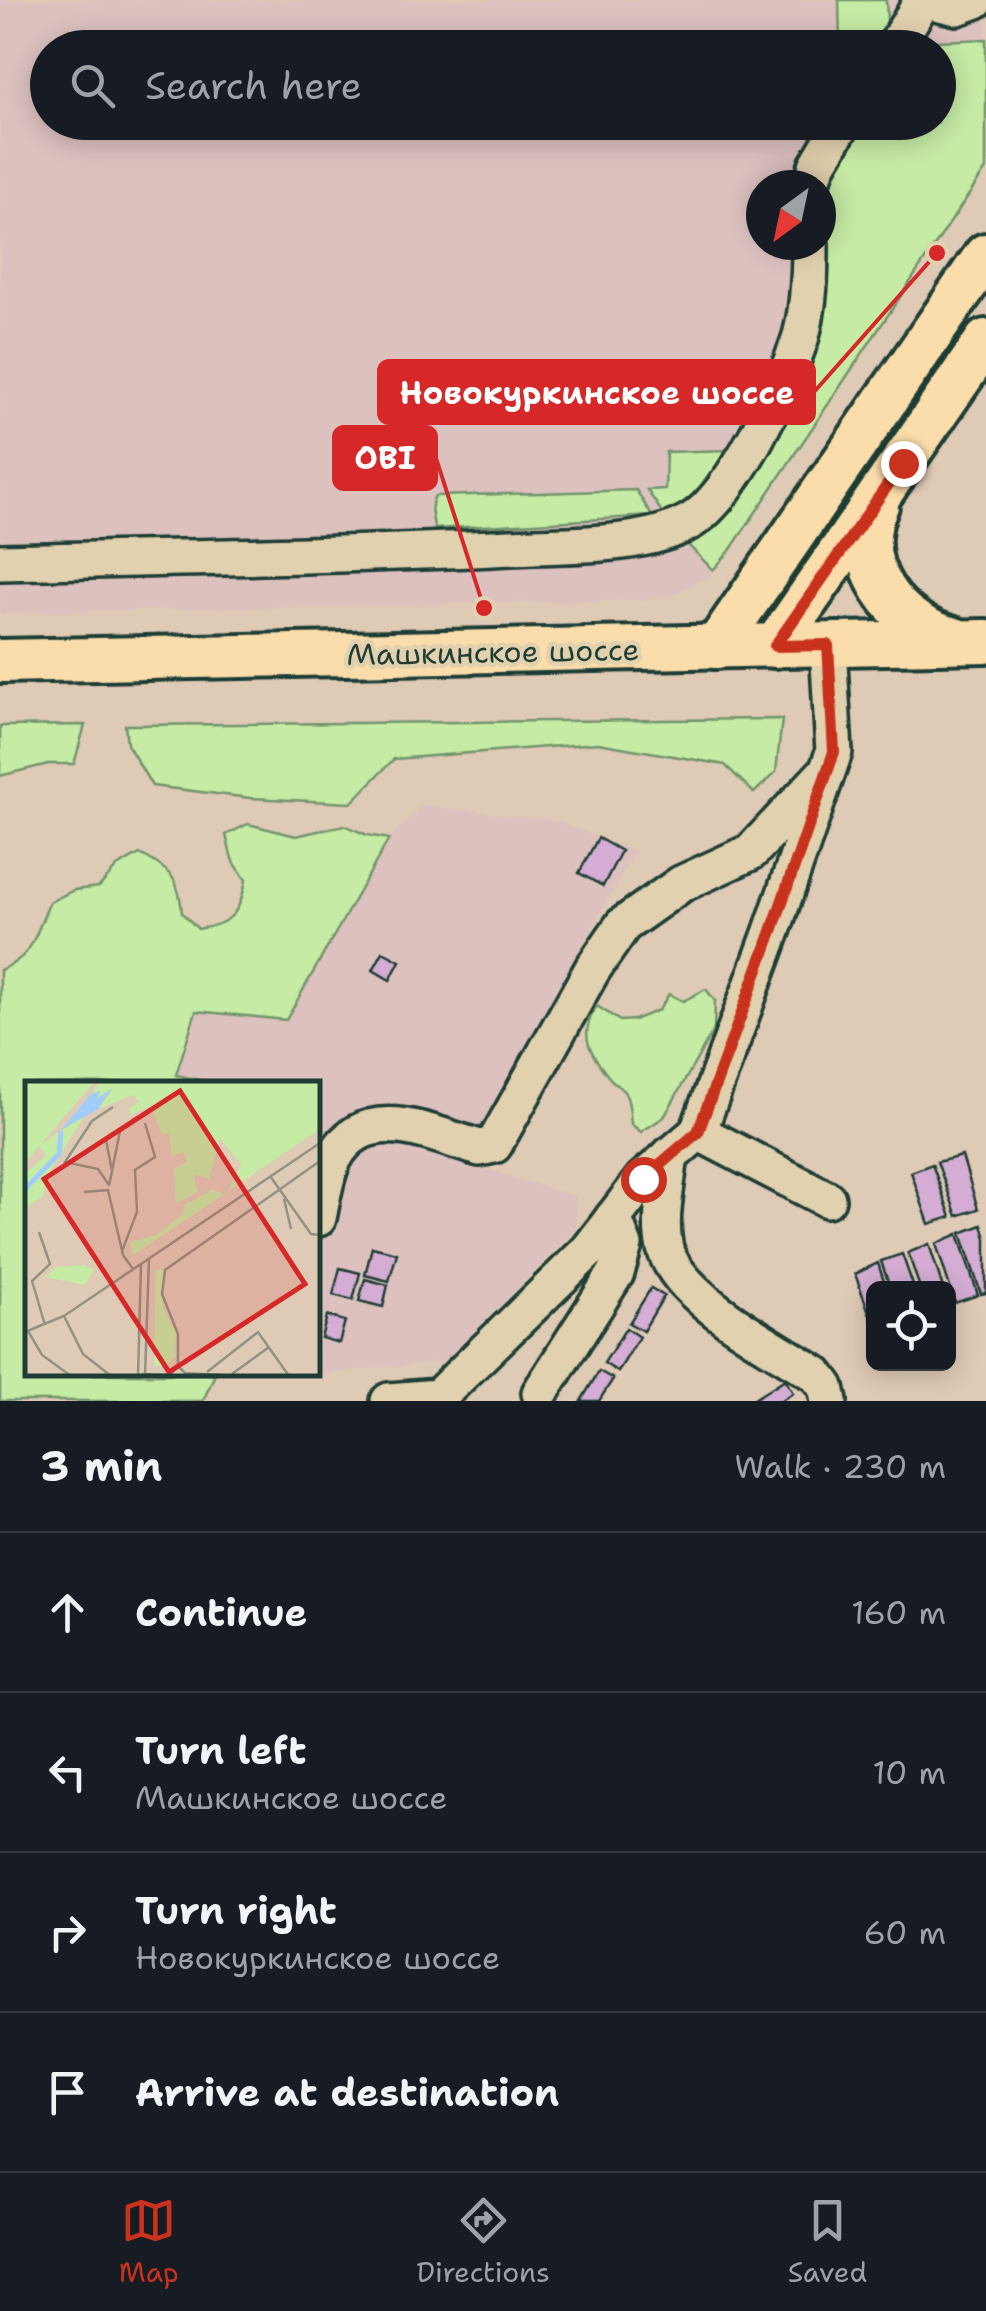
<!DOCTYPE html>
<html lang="en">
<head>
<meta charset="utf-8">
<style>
  body { margin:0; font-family:"Shantell Sans",sans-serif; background:#242831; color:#f1f3f6 }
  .controls { position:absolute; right:30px; bottom:30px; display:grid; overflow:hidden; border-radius:15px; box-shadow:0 5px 25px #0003 }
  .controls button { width:90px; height:90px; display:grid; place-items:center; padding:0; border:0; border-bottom:2px solid #363941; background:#171b24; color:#f1f3f6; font:50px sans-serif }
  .compass { position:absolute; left:746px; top:170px; width:90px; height:90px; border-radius:50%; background:#171b24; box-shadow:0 5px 25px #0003; rotate:213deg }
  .stop { position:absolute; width:30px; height:30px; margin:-22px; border:8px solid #c8321e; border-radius:50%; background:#fff }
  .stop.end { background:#c8321e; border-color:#fff; box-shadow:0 2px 10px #0008 }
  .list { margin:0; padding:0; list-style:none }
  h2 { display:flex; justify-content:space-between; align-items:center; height:130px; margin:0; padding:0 40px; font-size:42px }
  h2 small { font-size:32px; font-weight:400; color:#9ea1a6 }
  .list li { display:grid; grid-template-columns:65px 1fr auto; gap:30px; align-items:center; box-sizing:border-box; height:160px; padding:0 40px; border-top:2px solid #363941 }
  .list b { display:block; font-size:38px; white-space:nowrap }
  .list p { margin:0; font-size:32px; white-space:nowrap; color:#9ea1a6 }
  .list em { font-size:32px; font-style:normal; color:#9ea1a6 }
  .icon { flex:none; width:55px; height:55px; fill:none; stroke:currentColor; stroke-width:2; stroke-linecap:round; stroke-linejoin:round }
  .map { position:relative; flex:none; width:986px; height:1401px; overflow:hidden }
  .search { position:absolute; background:#171b24; box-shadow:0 5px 25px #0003; left:30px; right:30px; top:30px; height:110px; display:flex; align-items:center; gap:25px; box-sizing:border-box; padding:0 35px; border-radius:55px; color:#9ea1a6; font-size:38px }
  .sheet { height:770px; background:#171b24 }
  nav { display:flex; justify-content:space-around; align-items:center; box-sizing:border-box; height:140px; border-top:2px solid #363941; background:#171b24; font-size:28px; color:#9ea1a6 }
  nav a { display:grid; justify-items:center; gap:5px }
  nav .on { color:#c8321e }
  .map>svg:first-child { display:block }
</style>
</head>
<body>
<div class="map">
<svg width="986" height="1401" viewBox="0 0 986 1401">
  <rect width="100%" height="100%" fill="#dfcab6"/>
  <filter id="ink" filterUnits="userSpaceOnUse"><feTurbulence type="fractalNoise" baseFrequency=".01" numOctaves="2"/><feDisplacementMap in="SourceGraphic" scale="20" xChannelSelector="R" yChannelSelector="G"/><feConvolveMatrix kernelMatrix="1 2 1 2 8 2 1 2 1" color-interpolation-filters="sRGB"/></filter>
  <g filter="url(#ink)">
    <g fill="#dcc1bf" fill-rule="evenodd">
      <path d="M0 0H986V169L729 552 704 579 674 595 643 600 0 613ZM48 48H938V122H48ZM761 185H821V245H761Z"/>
      <path d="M422 805 556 821 634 851 484 1132 393 1105 385 1137 576 1197V1228L447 1361 309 1375 297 1374H318V1084L215 1083 176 1075 196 1011 286 1019 389 839Z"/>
    </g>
    <g fill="#c6eba5" stroke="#72946c" stroke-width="2.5">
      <path d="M839 0H886L887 22 874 47H840Z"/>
      <path d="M986 39V169L729 552 713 570 683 540 821 299 823 189 860 123 938 122V48L922 47 936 41Z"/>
      <path d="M730 450 726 468 668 521 647 490 665 489 666 452Z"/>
      <path d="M636 490 652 516 435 529C432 518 429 506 435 496Z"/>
      <path d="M782 719 776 772 754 793 725 765 598 743 394 759 351 803 250 798 152 786 127 744 125 725Z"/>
      <path d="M85 725 74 764H48L0 776V726Z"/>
      <path d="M248 824 296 836 344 825 367 835 389 839 286 1020 196 1011 176 1075 215 1083 28 1084V1374H215L203 1401H0V970C35 957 35 932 50 902L74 890 99 887 117 867 140 854C171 870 179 878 182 913L198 929C232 924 240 913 246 880L232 859 226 835Z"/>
      <path d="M706 989 715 1001 714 1029 664 1117 641 1132 631 1124C630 1114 630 1101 625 1093 620 1086 613 1083 608 1076 589 1052 578 1033 597 1006L620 1021 634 1020 659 1010 669 994 683 1001Z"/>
    </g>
    <g fill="#d5add4" stroke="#1f3d34" stroke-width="2.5">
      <path d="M598 838 621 851 603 886 579 873Z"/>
      <path d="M383 952 400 961 390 980 373 970Z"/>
      <path d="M962 1156 978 1209 957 1216 937 1162Z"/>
      <path d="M932 1164 951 1217 929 1224 911 1172Z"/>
      <path d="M982 1225 986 1238V1293L981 1294 961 1233Z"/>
      <path d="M958 1234 978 1295 955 1303 936 1244Z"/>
      <path d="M929 1244 943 1288H920L908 1253Z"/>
      <path d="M372 1247 397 1253 389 1281 365 1275Z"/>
      <path d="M902 1254 914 1288H890L881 1261Z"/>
      <path d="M878 1263 886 1288H874V1326L855 1274Z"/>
      <path d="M340 1268 360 1273 353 1300 333 1295Z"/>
      <path d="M365 1279 388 1285 383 1307 359 1301Z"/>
      <path d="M651 1288 664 1296 643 1331 629 1323Z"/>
      <path d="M327 1316 345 1321 339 1343 321 1338Z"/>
      <path d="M626 1328 639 1337 618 1372 604 1363Z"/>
      <path d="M599 1371 613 1379 599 1401H581Z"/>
      <path d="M785 1379 793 1393 780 1401H751Z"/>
    </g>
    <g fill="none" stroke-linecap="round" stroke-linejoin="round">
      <g stroke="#1f3d34" stroke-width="42">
        <g id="minor">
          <path d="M927 0 957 7 976 0"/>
          <path d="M894 48 923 0"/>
          <path d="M811 185 817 166 843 122"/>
          <path d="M0 562C170 558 340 556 510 547 563 544 643 548 689 522 733 498 786 384 801 336 809 306 810 275 810 245"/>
          <path d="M670 1155C667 1184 658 1220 665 1248 679 1300 773 1346 817 1375L826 1387 829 1401"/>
          <path d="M827 1199 698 1132 772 931 834 752 828 645"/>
          <path d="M318 1218C322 1199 325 1175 334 1158 366 1100 432 1135 480 1148L494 1145 592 970 623 925 681 884 751 852 827 771"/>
          <path d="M540 1393 616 1273 624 1245 613 1218"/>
          <path d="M389 1401 438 1397 588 1251 643 1179 698 1132"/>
        </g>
      </g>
      <g stroke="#1f3d34" stroke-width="50">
        <g id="major">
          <path d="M877 505C850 565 894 625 954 639"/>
          <path d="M775 646 986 341"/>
          <path d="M716 647 986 255"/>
          <path d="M0 661 986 641"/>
        </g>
      </g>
      <use href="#minor" stroke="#e2d1ae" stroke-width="35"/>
      <use href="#major" stroke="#fbddab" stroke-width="42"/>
    </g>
  </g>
  <g fill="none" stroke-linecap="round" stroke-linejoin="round" filter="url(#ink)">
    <path stroke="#c8321e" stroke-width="12" d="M643 1179 698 1132 772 931 834 752 828 645 775 646 903 463"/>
  </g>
  <g text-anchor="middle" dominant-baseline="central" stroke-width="9" stroke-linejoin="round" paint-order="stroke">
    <g font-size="30" fill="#1f3d34" stroke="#e2d1ae">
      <text transform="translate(493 652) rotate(-1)">Машкинское шоссе</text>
    </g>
  </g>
  <g transform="translate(25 1081)">
    <rect width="295" height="295" fill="#dfcab6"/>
    <path d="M0 0H70L16 63 60 34 23 94 18 115 0 128V92L21 75 14 65 0 83ZM75 0H295V33L291 51 203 110 216 83 195 58 184 98 169 93 172 111 151 122 149 88 162 81 159 71 147 75 144 52 137 54 126 25 106 34 103 29 114 20 108 14 73 28 86 11 72 18 75 11 66 13ZM189 108 198 114 108 174 105 161 131 154 158 133 160 123ZM59 184 69 189 60 204 20 196 32 186ZM131 188 138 189 137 225 151 252 150 276 141 285H129Z" fill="#c6eba5"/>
    <path d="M87 7 73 28 36 49 66 13 75 10 72 18Z" fill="#a0cdfa"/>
    <path fill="none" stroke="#a0cdfa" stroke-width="5" d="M0 108 34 73 36 50"/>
    <path fill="none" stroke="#929282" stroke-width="2.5" d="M81 59 87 90M245 95 286 153 295 154M84 104 73 88 40 81 67 40 88 26M84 105 95 50 110 37M59 111 83 109 98 174 108 188M259 118 266 148M14 151 25 183 7 200 20 244M97 170 112 131 110 89 130 76 120 42M39 235 58 273 86 295M3 250 17 274 46 295M0 251 39 235 295 62M153 285V253L137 213 140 189 295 80M182 291 233 251 264 295M117 293 145 294 153 285 160 292 214 295M207 293 244 266M113 295 116 183M120 295 124 177"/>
    <path fill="#d62828" fill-opacity="0.15" stroke="#d62828" stroke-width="5" d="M155 10 280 203 144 291 19 98Z"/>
    <rect width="295" height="295" fill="none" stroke="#1f3d34" stroke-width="5"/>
  </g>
  <path fill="none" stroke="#d62828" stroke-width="4" d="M937 253L814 392M484 608L436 458"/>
  <g fill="#d62828" stroke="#e2d1ae" stroke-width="4">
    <circle cx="937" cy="253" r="10"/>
    <circle cx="484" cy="608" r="10"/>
  </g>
  <g fill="#d62828" stroke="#d62828" stroke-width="4">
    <rect x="379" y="361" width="435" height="62" rx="10"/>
    <rect x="334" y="427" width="102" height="62" rx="10"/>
  </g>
  <g font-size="32" text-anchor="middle" font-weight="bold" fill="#fff">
    <text x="597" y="404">Новокуркинское шоссе</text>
    <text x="385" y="469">OBI</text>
  </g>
</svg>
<div class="controls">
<button><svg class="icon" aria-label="locate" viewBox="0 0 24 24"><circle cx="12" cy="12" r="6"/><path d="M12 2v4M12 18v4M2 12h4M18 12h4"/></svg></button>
</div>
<svg class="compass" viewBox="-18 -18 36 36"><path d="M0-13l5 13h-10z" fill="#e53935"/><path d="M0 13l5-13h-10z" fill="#9ea1a6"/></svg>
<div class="stop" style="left:643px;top:1179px"></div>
<div class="stop end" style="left:903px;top:463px"></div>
<div class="search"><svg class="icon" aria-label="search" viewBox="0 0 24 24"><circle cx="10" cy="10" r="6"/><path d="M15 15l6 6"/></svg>Search here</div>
</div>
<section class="sheet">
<h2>3 min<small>Walk · 230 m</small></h2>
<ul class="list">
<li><svg class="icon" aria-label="ahead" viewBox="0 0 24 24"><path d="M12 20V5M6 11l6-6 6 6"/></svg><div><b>Continue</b></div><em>160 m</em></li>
<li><svg class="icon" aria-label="left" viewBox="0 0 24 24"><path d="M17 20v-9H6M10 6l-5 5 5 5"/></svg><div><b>Turn left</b><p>Машкинское шоссе</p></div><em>10 m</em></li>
<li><svg class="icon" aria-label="right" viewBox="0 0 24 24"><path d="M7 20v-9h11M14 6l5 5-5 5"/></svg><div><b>Turn right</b><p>Новокуркинское шоссе</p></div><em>60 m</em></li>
<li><svg class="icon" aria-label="arrive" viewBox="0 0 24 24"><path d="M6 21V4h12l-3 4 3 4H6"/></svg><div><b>Arrive at destination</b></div></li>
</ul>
</section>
<nav>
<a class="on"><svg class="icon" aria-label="map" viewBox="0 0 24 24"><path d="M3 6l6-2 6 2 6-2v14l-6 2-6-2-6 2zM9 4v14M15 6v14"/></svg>Map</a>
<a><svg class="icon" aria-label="directions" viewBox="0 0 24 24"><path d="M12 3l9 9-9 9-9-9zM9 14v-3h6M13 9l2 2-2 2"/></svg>Directions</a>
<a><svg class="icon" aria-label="saved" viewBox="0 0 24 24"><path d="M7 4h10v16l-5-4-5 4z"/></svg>Saved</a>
</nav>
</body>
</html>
